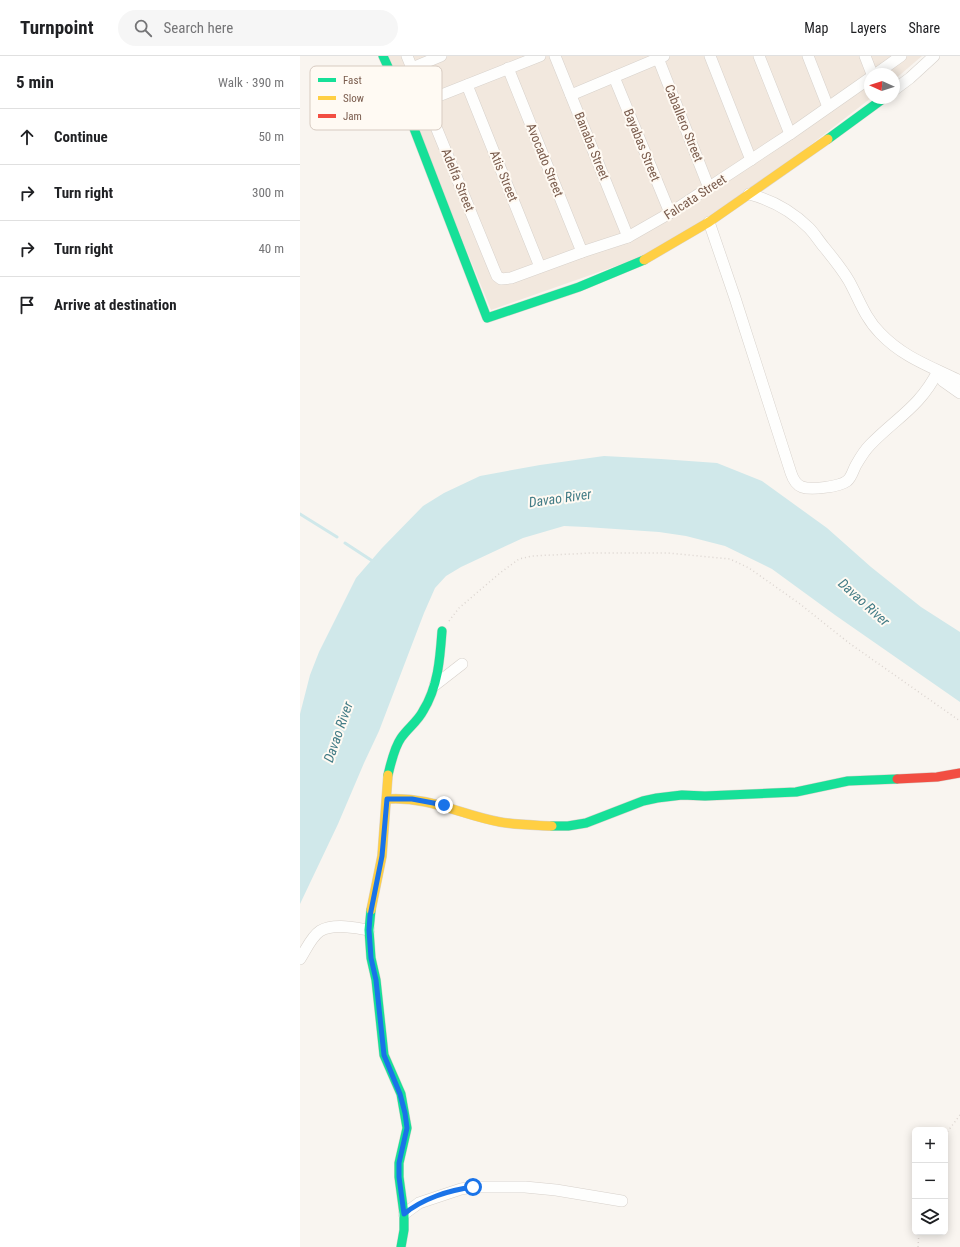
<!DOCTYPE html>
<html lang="en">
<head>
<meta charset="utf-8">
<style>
  body { margin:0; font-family:"Roboto Condensed",sans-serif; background:#f6f6f6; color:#202124 }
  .controls { position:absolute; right:12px; bottom:12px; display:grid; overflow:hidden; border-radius:6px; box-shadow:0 2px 10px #0003 }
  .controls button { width:36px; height:36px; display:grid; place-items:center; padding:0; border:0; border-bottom:1px solid #e0e0e0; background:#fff; color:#202124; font:20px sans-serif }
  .compass { position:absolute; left:564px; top:12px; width:36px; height:36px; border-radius:50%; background:#fff; box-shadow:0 2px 10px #0003; rotate:273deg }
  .stop { position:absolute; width:12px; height:12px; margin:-9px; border:3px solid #1a73e8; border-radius:50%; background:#fff }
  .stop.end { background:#1a73e8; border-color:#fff; box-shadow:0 1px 4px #0008 }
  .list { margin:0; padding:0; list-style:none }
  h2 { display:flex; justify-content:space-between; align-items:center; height:52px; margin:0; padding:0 16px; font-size:17px }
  h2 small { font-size:13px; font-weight:400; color:#757577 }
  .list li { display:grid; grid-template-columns:26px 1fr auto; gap:12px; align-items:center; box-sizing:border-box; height:56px; padding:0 16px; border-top:1px solid #e0e0e0 }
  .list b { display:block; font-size:15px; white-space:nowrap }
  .list em { font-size:13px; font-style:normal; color:#757577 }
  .icon { flex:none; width:22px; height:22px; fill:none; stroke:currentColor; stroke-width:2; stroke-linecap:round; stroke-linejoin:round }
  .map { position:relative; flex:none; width:660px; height:1191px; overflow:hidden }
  header { display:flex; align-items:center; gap:24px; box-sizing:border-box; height:56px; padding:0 20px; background:#fff; border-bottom:1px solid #e0e0e0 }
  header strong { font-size:19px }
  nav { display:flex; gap:22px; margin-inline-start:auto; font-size:14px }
  .search { width:280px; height:36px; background:#f6f6f6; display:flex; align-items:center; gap:10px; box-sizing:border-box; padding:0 14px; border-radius:22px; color:#757577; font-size:15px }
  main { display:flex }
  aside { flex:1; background:#fff }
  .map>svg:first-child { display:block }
</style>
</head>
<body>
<header>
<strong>Turnpoint</strong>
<div class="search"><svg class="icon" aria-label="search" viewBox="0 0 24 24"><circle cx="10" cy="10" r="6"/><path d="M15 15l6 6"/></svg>Search here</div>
<nav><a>Map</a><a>Layers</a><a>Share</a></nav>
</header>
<main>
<aside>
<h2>5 min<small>Walk · 390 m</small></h2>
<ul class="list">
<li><svg class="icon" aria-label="ahead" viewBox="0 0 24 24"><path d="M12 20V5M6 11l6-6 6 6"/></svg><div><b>Continue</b></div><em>50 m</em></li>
<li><svg class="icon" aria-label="right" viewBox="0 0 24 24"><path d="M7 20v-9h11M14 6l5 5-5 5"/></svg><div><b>Turn right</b></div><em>300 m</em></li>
<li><svg class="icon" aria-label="right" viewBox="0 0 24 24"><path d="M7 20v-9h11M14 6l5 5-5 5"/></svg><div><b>Turn right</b></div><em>40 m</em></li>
<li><svg class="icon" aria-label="arrive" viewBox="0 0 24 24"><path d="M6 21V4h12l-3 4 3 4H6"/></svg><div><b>Arrive at destination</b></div></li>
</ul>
</aside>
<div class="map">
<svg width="660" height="1191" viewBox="0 0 660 1191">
  <rect width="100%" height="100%" fill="#f9f5f0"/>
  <path fill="#f2e8de" d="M87 0H622L594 24V18H570V42H571L504 94 402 165 336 203 191 254Z"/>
  <path fill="#d0e8ea" d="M304 400 361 403 417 407 462 425 527 472 571 511 621 551 660 576V646L535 559 472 513 425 490 386 480 359 476 286 471 264 470 223 482 161 511 146 520 135 532 124 557 79 675 64 707 38 768 0 848V658L10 619 19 596 56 522 82 492 123 450 144 437 180 420 240 409Z"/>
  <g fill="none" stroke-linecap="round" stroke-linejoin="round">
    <g stroke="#d0e8ea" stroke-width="3">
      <path d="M0 458 37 481"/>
      <path d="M45 487 74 506"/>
    </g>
    <g stroke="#d7d1cb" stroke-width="12">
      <g id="street">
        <path d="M107 0 194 213 197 220 201 223 211 222 282 196 328 181 370 157 490 78 570 22"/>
        <path d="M255 0 328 181"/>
        <path d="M410 0 451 104"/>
        <path d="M459 0 490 78"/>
        <path d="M508 0 528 51"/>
        <path d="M565 0 572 18"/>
        <path d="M358 2 409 132"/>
        <path d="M112 12 141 0"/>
        <path d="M208 12 282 196"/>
        <path d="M576 18 601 0"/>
        <path d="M314 21 370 157"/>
        <path d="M167 29 240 211"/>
        <path d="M594 34 610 22 634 0"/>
        <path d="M271 39 364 0"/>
        <path d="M126 45 240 0"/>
        <path d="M449 138C472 144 492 155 509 172 514 177 519 185 524 191 533 202 542 213 549 225 559 243 565 262 580 277 604 302 630 310 660 325"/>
        <path d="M409 166 435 242 491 417C493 423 496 429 502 431 511 434 539 431 547 425 552 421 553 414 556 409 560 402 564 395 570 389 596 362 620 351 638 315"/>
        <path d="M638 316 643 325 660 337"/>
        <path d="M135 629 162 608"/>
        <path d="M0 903C6 894 11 881 20 875 34 867 55 872 69 874"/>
        <path d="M104 1158 119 1147 161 1133 173 1131H225L256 1134 322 1145"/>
      </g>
    </g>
    <g stroke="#d9d2cb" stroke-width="10">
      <g id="fast">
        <path d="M83 0 103 44 187 262 279 231 344 204"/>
        <path d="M528 83 584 42"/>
        <path d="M88 719C91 707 94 692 101 682 108 672 118 665 123 655 138 631 140 603 142 575"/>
        <path d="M252 770H268L286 767 343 745 357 742 382 739 405 740 496 736 548 725 597 723"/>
        <path d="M71 854 69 874 71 902 76 924 84 999 101 1038 107 1072 99 1107V1121L104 1158V1174L101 1191"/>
      </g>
    </g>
    <g stroke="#d9d2cb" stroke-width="10">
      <g id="slow">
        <path d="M344 204 409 166 528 83"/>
        <path d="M87 743C129 740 161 759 200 766 217 769 234 769 252 770"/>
        <path d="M71 854 82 800 88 719"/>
      </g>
    </g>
    <g stroke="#d9d2cb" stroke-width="10">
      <path id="jam" d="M597 723 637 721 660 717"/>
    </g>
    <g stroke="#dcd5d0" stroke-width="1.5" stroke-dasharray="1 3" stroke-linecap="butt">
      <path d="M149 565 159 552 200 517 219 503 232 500 291 497H368L430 503 449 512 500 548 549 587 660 665"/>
      <path d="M645 1079 660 1059"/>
      <path d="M618 1191 619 1176"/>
    </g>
    <use href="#street" stroke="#fefefd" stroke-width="11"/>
    <use href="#fast" stroke="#16e098" stroke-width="9"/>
    <use href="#slow" stroke="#ffcf43" stroke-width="9"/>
    <use href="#jam" stroke="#f24e42" stroke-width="9"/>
  </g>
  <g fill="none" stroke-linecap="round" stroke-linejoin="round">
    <path stroke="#1a73e8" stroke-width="5" d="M144 749 112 743H87L82 800 70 860 69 874 71 902 76 924 84 999 100 1038 105 1057 107 1072 99 1107V1121L104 1158C122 1143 149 1134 173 1131"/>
  </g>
  <g text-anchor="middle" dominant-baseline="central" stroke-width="4" stroke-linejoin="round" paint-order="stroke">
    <g font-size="13" fill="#7a5c4d" stroke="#fffaf3">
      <text transform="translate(384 67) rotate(68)">Caballero Street</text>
      <text transform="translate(342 89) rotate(68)">Bayabas Street</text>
      <text transform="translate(292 90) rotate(68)">Banaba Street</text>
      <text transform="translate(245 104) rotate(68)">Avocado Street</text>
      <text transform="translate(204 120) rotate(68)">Atis Street</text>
      <text transform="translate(158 124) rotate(68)">Adelfa Street</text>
      <text transform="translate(395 141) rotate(-33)">Falcata Street</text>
    </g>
    <g font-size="14" font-style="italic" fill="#437c86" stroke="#fffaf3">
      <text transform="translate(260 442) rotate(-8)">Davao River</text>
      <text transform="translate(564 546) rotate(42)">Davao River</text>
      <text transform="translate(38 676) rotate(-71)">Davao River</text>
    </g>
  </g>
  <rect x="10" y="10" width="132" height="64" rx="6" fill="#fffaf3" stroke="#d7cbc1" stroke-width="1"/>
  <rect x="18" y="22" width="18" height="4" fill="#16e098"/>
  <rect x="18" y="40" width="18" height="4" fill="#ffcf43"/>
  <rect x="18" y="58" width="18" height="4" fill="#f24e42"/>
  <g font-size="11" fill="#7a5c4d">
    <text x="43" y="28">Fast</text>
    <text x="43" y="46">Slow</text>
    <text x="43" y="64">Jam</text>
  </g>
</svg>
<div class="controls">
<button>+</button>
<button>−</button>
<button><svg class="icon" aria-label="layers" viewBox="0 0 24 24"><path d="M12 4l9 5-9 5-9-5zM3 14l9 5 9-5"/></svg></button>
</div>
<svg class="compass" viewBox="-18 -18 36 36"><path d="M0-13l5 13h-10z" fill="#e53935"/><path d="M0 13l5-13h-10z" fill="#757577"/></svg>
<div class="stop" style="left:173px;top:1131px"></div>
<div class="stop end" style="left:144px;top:749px"></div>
</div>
</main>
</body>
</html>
